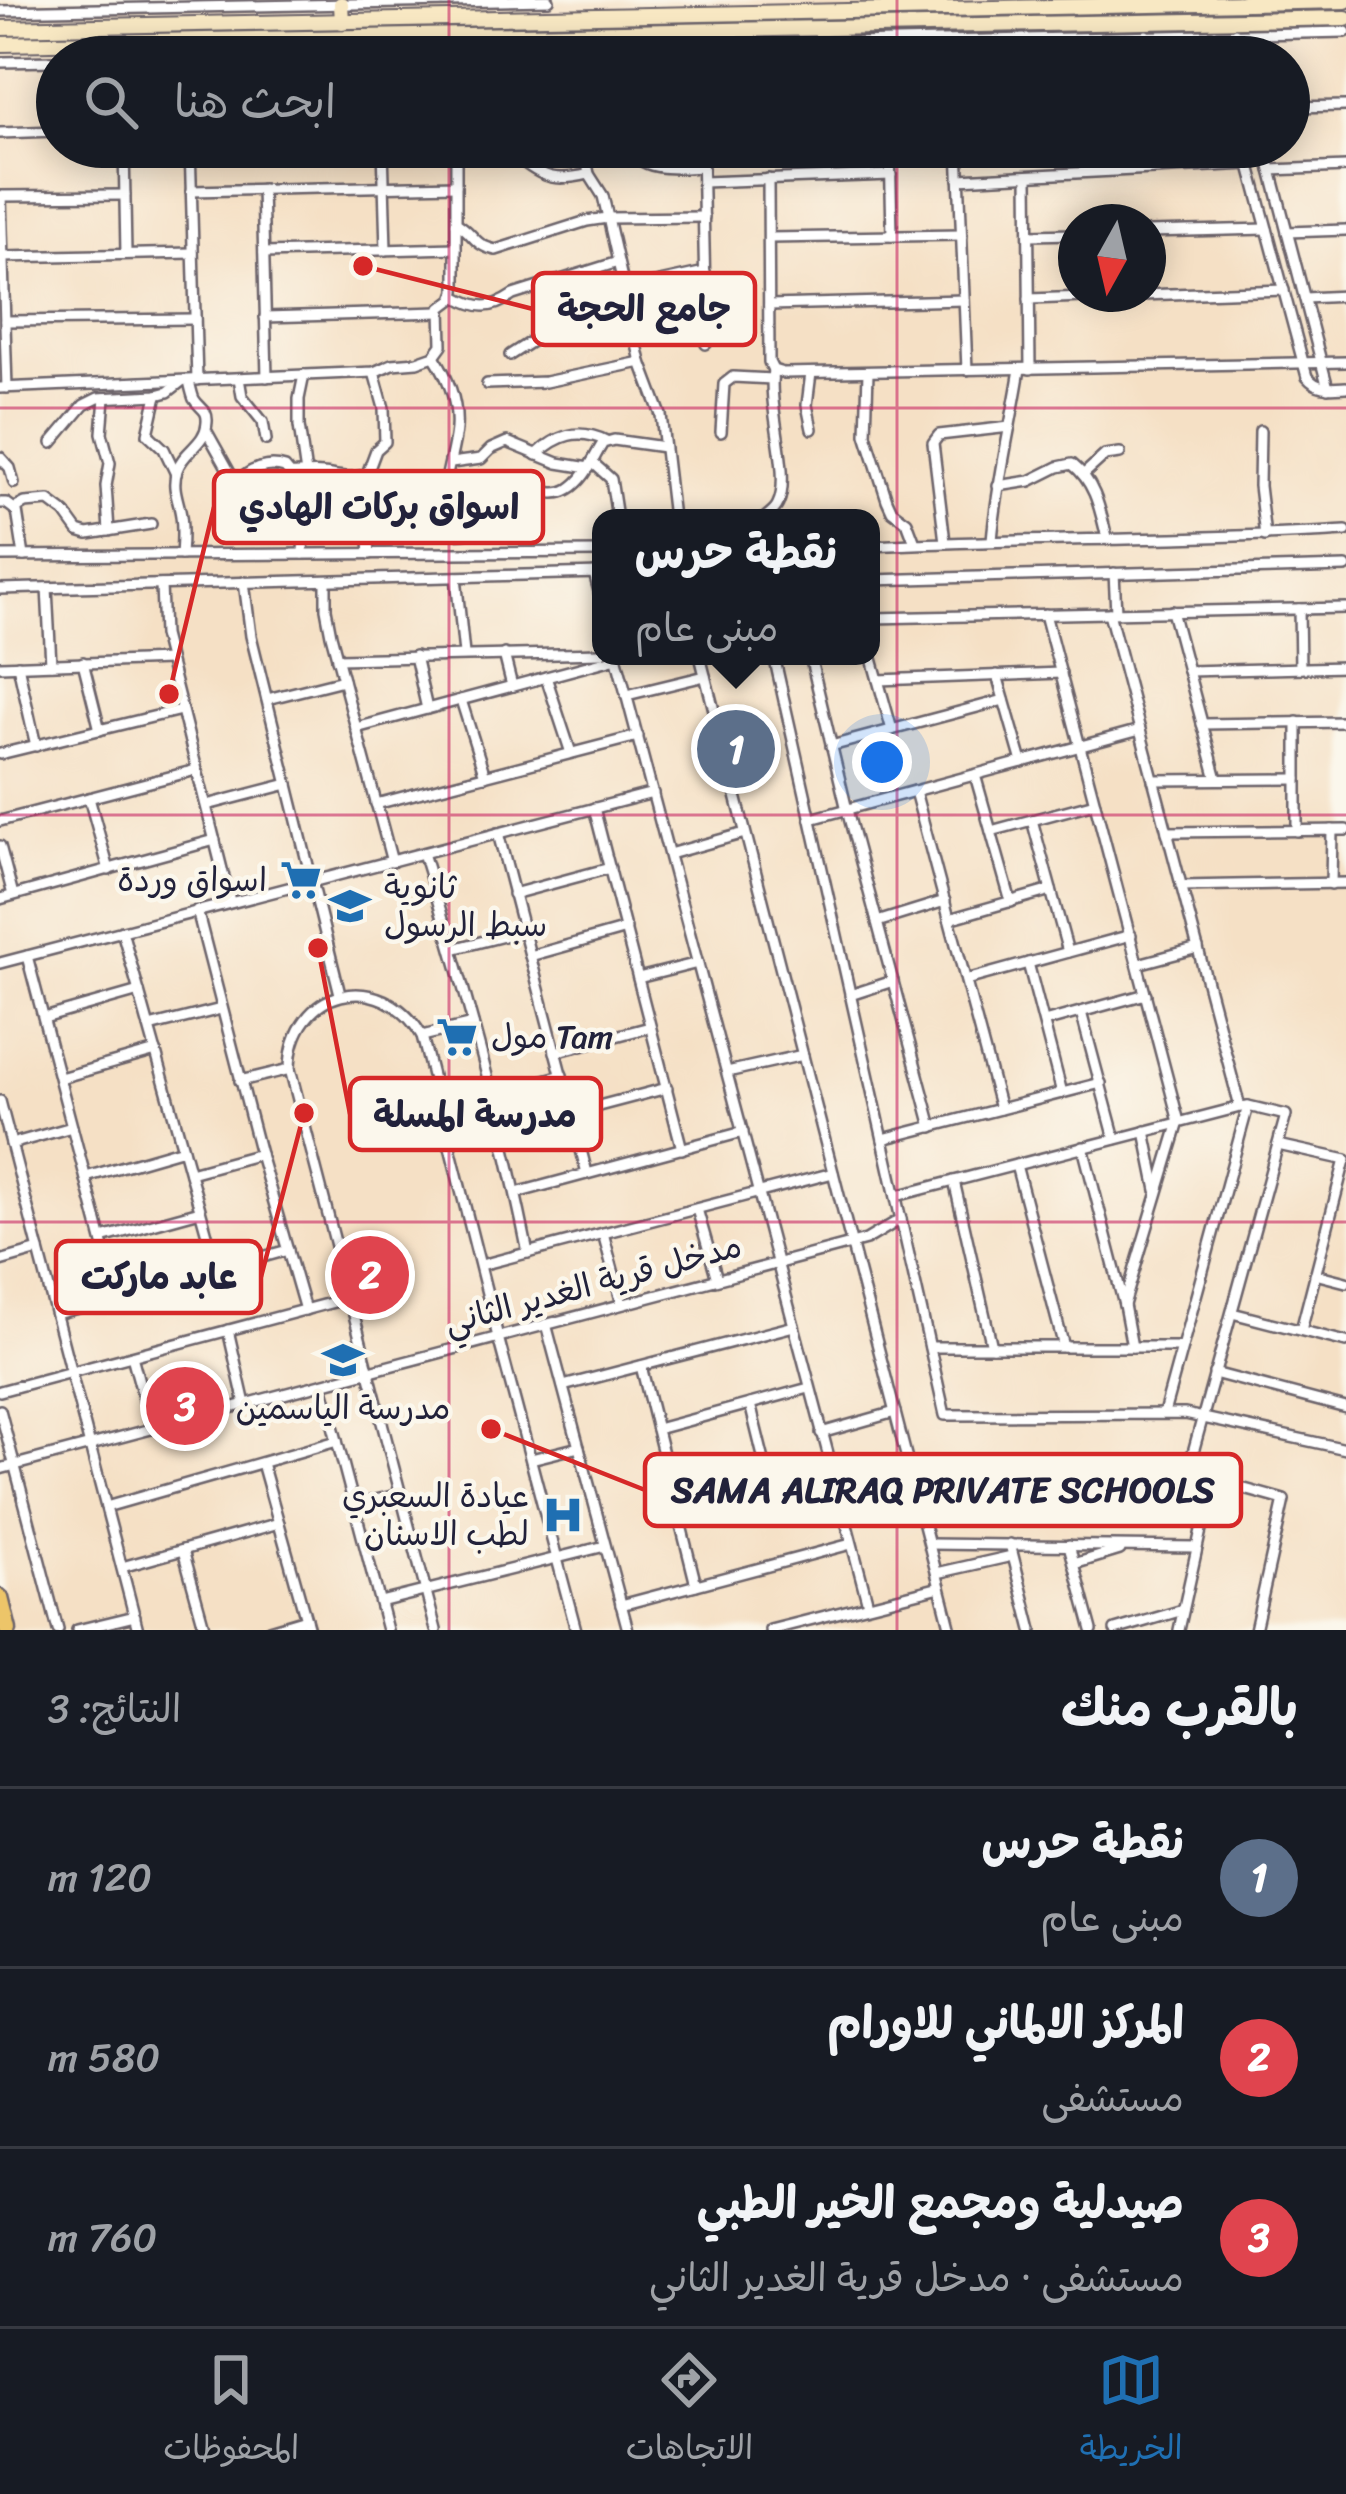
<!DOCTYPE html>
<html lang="ar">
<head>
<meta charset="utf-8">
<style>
  body { margin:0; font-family:Sriracha,"Playpen Sans Arabic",sans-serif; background:#242831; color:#f1f3f6; direction:rtl }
  .compass { position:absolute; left:1058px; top:204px; width:108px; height:108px; border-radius:50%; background:#171b24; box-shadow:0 6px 30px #0003; rotate:188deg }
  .you { position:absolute; left:882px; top:762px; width:42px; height:42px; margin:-30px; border:9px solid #fff; border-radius:50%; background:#1a73e8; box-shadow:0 0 0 18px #1a73e833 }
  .badge { display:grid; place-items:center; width:78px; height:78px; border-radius:50%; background:#1f6fb2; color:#fff; font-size:39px; font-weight:700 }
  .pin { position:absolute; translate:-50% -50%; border:6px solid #fff; box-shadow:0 3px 12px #0006 }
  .popup { position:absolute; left:592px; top:509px; width:288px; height:156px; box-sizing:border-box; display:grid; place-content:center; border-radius:24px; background:#171b24; filter:drop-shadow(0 3px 9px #0005); font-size:39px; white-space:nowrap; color:#9ea1a6 }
  .popup b { font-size:45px; color:#f1f3f6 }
  .popup::after { content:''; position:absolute; left:50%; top:100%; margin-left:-24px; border:24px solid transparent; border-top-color:#171b24 }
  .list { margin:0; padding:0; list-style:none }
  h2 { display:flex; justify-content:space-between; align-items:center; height:156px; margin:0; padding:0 48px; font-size:51px }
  h2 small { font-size:39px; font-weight:400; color:#9ea1a6 }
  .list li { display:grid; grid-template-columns:78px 1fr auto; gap:36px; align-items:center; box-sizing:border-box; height:180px; padding:0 48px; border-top:3px solid #363941 }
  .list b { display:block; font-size:45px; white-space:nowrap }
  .list p { margin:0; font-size:39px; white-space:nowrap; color:#9ea1a6 }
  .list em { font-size:39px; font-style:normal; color:#9ea1a6 }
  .icon { flex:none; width:66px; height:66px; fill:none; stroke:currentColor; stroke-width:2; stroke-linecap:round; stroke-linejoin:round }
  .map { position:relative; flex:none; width:1346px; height:1630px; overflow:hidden; direction:ltr }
  .search { position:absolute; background:#171b24; box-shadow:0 6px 30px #0003; left:36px; right:36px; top:36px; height:132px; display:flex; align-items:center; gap:30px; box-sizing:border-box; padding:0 42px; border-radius:66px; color:#9ea1a6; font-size:45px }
  .sheet { height:696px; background:#171b24 }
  nav { display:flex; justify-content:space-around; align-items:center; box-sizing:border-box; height:168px; border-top:3px solid #363941; background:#171b24; font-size:33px; color:#9ea1a6 }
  nav a { display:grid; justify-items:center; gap:6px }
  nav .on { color:#1f6fb2 }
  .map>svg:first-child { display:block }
</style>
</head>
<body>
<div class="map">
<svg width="1346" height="1630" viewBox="0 0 1346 1630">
  <rect width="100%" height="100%" fill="#fbf7ec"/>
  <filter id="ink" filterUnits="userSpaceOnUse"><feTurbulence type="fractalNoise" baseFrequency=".00833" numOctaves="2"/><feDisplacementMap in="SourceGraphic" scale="24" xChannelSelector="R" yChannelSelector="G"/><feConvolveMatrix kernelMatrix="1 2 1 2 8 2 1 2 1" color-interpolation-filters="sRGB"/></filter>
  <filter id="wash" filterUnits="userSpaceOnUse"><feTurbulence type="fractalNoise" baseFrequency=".004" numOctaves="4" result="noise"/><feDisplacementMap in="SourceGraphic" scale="48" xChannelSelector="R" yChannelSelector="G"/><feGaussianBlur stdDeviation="2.7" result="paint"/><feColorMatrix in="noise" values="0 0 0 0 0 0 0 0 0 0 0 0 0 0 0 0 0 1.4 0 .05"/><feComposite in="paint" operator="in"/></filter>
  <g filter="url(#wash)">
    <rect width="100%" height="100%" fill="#f5e0c5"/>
  </g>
  <g filter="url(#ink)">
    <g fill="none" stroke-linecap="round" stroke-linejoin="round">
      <g stroke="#6c646b" stroke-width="14">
        <g id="street">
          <path d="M0 11 549 0"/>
          <path d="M1235 33 1241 57"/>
          <path d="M1215 34 1221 57"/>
          <path d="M1146 35 1147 57"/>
          <path d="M210 57 1346 32"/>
          <path d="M0 62 57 61"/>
          <path d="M1289 107 1346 106"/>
          <path d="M0 133 57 131"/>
          <path d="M124 147 126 254"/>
          <path d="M190 147 197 380"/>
          <path d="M383 147 386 250"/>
          <path d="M584 147 589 174 603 196 641 362 661 415 673 518"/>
          <path d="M629 147C642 173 677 168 702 167"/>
          <path d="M702 147 706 344"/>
          <path d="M890 147 892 236"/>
          <path d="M958 147 967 370"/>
          <path d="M1150 147 1151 169"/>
          <path d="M1245 147 1307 377C1318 390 1330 388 1346 387"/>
          <path d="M1265 147 1328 388"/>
          <path d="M517 157C543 179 556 182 589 174"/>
          <path d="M1271 170 1346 167"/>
          <path d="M1028 176 1030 369"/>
          <path d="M768 179 769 362 773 370 783 373 1346 362"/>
          <path d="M959 179 1250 164"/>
          <path d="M703 182 891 175"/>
          <path d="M262 189 267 377"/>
          <path d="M191 191 456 185"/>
          <path d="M0 196 125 195"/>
          <path d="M1 196 7 388"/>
          <path d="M456 223C474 232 473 246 496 250L587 221 607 218 704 217"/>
          <path d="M1148 232 1267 229"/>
          <path d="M1287 232 1346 230"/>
          <path d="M1029 235 1076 234"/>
          <path d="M769 238 962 235"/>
          <path d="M264 253 456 248"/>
          <path d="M2 257 193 253"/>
          <path d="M623 290 705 272"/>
          <path d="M455 296C478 309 491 310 513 295L618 262"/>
          <path d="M1305 298 1346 296"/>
          <path d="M1029 299 1284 290"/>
          <path d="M769 305 964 300"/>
          <path d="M265 317 440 312"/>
          <path d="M5 321 195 319"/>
          <path d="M510 355 549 330 629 311"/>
          <path d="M434 356C448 377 458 403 456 429 453 464 432 502 454 533 469 535 485 526 496 514 503 507 505 497 514 491 530 481 549 501 569 489 586 479 593 458 603 443L614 440 664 447"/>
          <path d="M868 372 866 434 887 500 892 511 907 522 915 543"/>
          <path d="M811 373 807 405 812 429"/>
          <path d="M239 378 242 396 263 422 266 440"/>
          <path d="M487 384 545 382 641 362"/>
          <path d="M0 388 374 372 392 364 417 362 434 356 442 345 441 308 453 299 456 291V147"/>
          <path d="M157 395 148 434 164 449 176 474"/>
          <path d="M105 398 102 433 110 463 106 486 109 531"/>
          <path d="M206 430 239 489 242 514"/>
          <path d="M1260 431 1259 486 1265 536"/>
          <path d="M721 432 724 384 733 377 772 379"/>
          <path d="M52 443 84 405 98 398 157 395 168 392 182 381"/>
          <path d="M536 455C557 435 579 427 606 441"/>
          <path d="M0 457 10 468 14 483"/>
          <path d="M592 462 611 479 617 518"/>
          <path d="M451 463 481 459 491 449 507 442 558 463 589 468"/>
          <path d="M1084 474 1105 455 1120 453"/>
          <path d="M360 477 366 502 370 554"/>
          <path d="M237 483C248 470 267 462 285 468L290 474C301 475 312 472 323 474 340 476 351 480 367 474L376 450 385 442 384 408 374 372"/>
          <path d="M998 486 1030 481 1058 467 1072 464C1096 483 1100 510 1107 538"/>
          <path d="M0 503H6L17 511 24 556"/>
          <path d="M14 509 25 503 49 501 65 513 78 531 88 534 151 524"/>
          <path d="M367 509 389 515"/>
          <path d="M765 518C770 513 775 511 778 504 792 475 767 407 773 370"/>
          <path d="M411 525 444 514"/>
          <path d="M992 540C997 482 1011 426 1020 369"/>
          <path d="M945 542 933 443 939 435 1010 427"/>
          <path d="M871 546C1029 538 1188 541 1346 531"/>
          <path d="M303 554 306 474 299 426V399L304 375"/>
          <path d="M181 555C182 542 183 529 181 516 179 500 171 488 177 470 183 451 206 444 207 422 208 409 200 409 194 399 192 395 190 385 189 381"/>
          <path d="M0 556 601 552"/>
          <path d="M594 573 601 599"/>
          <path d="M1114 573 1116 612"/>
          <path d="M456 577 464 654"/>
          <path d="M871 580 1346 567"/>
          <path d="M326 581V609L331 635 392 862"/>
          <path d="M244 582 251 636 340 994"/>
          <path d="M161 585 163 635 230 901"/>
          <path d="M47 588 51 664"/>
          <path d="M0 589 601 573"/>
          <path d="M1299 609 1300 668"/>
          <path d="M1172 611 1217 779"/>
          <path d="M1109 613 1240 1107"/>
          <path d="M1045 614 1179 1122 1124 1305 1132 1347"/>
          <path d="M871 618 1346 608"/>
          <path d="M504 654 512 686"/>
          <path d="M871 655 892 730"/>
          <path d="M415 656 427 709"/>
          <path d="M616 656 868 1604"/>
          <path d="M700 656 951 1630"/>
          <path d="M774 656 945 1415 1185 1414 1346 1449"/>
          <path d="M810 656 847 810 932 1127"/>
          <path d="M337 659 601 653"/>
          <path d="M83 662 100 730"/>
          <path d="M18 665 36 746"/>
          <path d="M0 666 169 660"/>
          <path d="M1188 671 1346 667"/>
          <path d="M997 675 1022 762"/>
          <path d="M546 677 571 753"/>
          <path d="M878 680 1061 673"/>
          <path d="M627 695 705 676"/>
          <path d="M267 699 343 680"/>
          <path d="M461 700 485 776"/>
          <path d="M1202 724 1346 722"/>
          <path d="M356 728 617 658"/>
          <path d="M831 746 1004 700"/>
          <path d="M0 754 181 710"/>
          <path d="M975 775 1011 902"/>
          <path d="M1153 780 1297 779"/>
          <path d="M915 791 1000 1109"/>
          <path d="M89 798 109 870"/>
          <path d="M376 804 638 736"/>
          <path d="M207 805 288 784"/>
          <path d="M594 808 682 1149"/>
          <path d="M811 819 1140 730"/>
          <path d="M1032 820 1068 952"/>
          <path d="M0 821 196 770"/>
          <path d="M991 831 1095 803"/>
          <path d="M1297 831V722"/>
          <path d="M1167 832 1346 830"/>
          <path d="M498 833 587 1173"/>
          <path d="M0 846 13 895"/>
          <path d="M423 853C464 984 501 1118 528 1253"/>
          <path d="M669 854 745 833"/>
          <path d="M1331 884 1332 830"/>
          <path d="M1181 886 1346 883"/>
          <path d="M513 894 610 868"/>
          <path d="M0 899 215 840"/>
          <path d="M197 910 260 1154 305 1310"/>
          <path d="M949 919 1051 890"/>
          <path d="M877 922 945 901"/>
          <path d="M122 931 217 1270"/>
          <path d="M453 949 523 931"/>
          <path d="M27 956 117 1297"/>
          <path d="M530 956 626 929"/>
          <path d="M0 963 653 793"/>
          <path d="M1028 963 1062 1093"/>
          <path d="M1138 964 1198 948"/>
          <path d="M638 978 698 963"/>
          <path d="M966 980 1131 935"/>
          <path d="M850 995 893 981"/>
          <path d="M1081 1012 1115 1139"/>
          <path d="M44 1018 139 991"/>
          <path d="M1044 1022 1146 994"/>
          <path d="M149 1027 221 1009"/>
          <path d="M422 1036 473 1024"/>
          <path d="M555 1052 650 1027"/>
          <path d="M727 1072 803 1055"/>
          <path d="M60 1078 156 1051"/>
          <path d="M240 1081 290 1069"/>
          <path d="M491 1095 562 1075"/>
          <path d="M0 1101 138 1630"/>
          <path d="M572 1113 667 1088"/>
          <path d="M1145 1131 1157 1190"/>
          <path d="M883 1139 1101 1083"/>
          <path d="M11 1144 72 1127"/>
          <path d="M1278 1145 1346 1160"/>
          <path d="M1083 1147 1124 1305"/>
          <path d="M1016 1165 1064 1347"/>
          <path d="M190 1173 260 1154"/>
          <path d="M86 1177 183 1149"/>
          <path d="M954 1181 992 1347"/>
          <path d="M516 1193 743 1132"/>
          <path d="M896 1196 1240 1107 1248 1106 1286 1115 1187 1474"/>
          <path d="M697 1209 717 1279"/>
          <path d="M603 1233 622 1304"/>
          <path d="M102 1238 200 1211"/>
          <path d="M0 1261 39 1250"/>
          <path d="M481 1265 833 1173"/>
          <path d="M1315 1274 1346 1282"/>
          <path d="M1232 1313 1346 1342"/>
          <path d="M56 1314 288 1250"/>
          <path d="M546 1324 628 1630"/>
          <path d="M228 1330 245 1404"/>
          <path d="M1301 1330 1345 1160"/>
          <path d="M930 1347H1182"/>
          <path d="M132 1356 152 1429"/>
          <path d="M641 1366 696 1585"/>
          <path d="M1214 1373 1346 1408"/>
          <path d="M322 1384 387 1630"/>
          <path d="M563 1386 794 1326"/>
          <path d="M0 1391 349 1298"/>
          <path d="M750 1404 774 1501"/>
          <path d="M0 1410 58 1630"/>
          <path d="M1164 1413 1248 1106"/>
          <path d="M657 1429 809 1388"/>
          <path d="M821 1433 895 1412"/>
          <path d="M531 1459 579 1447"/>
          <path d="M262 1463 309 1630"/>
          <path d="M910 1465 1157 1469 1212 1480 1284 1500 1255 1630"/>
          <path d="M0 1469 866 1240 901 1219"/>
          <path d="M355 1505 401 1494"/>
          <path d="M106 1507 337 1441"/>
          <path d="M680 1523 835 1484"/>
          <path d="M930 1544 1197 1547"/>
          <path d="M1010 1544 1032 1630"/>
          <path d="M1069 1545 1092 1630"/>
          <path d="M183 1550 205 1630"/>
          <path d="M1074 1564 1120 1550"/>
          <path d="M122 1567 279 1523"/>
          <path d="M937 1573 1012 1556"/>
          <path d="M380 1602 605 1546"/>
          <path d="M621 1605 851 1544"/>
          <path d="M77 1630 135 1616"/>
          <path d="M269 1630 306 1619"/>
          <path d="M436 1630 290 1069C291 988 381 966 422 1036L498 1337 576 1630"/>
          <path d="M770 1630 940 1587"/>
          <path d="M1115 1630 1183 1610"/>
          <path d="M1179 1630 1212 1480"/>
        </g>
      </g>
      <g stroke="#6c646b" stroke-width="18">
        <g id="secondary">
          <path d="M341 4 342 22"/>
          <path d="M0 28 1346 1"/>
          <path d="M0 44 1346 18"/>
        </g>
      </g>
      <g stroke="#6c646b" stroke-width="21">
        <path id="highway" d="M0 1598 8 1630"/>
      </g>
      <use href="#street" stroke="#fff" stroke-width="9"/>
      <use href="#secondary" stroke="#f8e8c3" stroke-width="14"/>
      <use href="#highway" stroke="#edc569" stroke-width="16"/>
    </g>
  </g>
  <path fill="none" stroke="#c2185b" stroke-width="3" stroke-opacity="0.55" d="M449 0V57M897 0V57M449 147V1630M897 147V1630M0 408H1346M0 815H1346M0 1222H1346"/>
  <defs>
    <g id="supermarket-bare" transform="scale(3.24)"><path d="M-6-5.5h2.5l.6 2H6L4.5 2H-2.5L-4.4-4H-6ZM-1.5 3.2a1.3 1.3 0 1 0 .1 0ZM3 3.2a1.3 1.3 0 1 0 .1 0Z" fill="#1f6fb2" stroke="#fbf7ec" stroke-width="2.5" paint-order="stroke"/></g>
    <g id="school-bare" transform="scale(3.24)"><path d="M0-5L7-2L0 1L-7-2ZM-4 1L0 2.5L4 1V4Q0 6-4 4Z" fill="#1f6fb2" stroke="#fbf7ec" stroke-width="2.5" paint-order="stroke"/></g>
    <g id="hospital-bare" transform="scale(3.24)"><path d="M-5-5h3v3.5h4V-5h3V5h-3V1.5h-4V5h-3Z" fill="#1f6fb2" stroke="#fbf7ec" stroke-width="2.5" paint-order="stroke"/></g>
  </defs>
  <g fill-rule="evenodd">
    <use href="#supermarket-bare" x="301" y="880"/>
    <use href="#school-bare" x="350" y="906"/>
    <use href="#supermarket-bare" x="457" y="1037"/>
    <use href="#school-bare" x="343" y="1360"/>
    <use href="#hospital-bare" x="563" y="1515"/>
  </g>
  <g text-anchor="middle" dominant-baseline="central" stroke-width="9" stroke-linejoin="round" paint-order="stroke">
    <g font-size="33" fill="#22223b" stroke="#fbf7ec" text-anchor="end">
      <text x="267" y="880">اسواق وردة</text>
      <text x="384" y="887" text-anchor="start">ثانوية<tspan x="384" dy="38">سبط الرسول</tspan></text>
      <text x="491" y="1037" text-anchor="start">مول Tam</text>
      <text x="343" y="1408" text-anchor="middle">مدرسة الياسمين</text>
      <text x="529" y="1496">عيادة السعبري<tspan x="529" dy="38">لطب الاسنان</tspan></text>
    </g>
    <g font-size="33" fill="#22223b" stroke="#fbf7ec">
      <text transform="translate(593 1284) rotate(-15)">مدخل قرية الغدير الثاني</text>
    </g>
  </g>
  <path fill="none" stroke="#d62828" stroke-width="4.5" d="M363 266L533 309M169 694L214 507M318 948L350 1114M304 1113L261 1277M491 1429L645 1490"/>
  <g fill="#d62828" stroke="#fbf7ec" stroke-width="4.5">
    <circle cx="363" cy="266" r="12"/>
    <circle cx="169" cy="694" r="12"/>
    <circle cx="318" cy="948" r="12"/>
    <circle cx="304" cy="1113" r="12"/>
    <circle cx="491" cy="1429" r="12"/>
  </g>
  <g fill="#fbf7ec" stroke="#d62828" stroke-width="4.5">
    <rect x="533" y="273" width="222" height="72" rx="12"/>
    <rect x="214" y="471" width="329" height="72" rx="12"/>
    <rect x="350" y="1078" width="251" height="72" rx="12"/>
    <rect x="56" y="1241" width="205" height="72" rx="12"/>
    <rect x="645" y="1454" width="596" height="72" rx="12"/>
  </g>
  <g font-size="36" text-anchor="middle" font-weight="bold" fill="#22223b">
    <text x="644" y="321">جامع الحجة</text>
    <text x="379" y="519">اسواق بركات الهادي</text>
    <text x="475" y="1127">مدرسة المسلة</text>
    <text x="159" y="1289">عابد ماركت</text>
    <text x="943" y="1502">SAMA ALIRAQ PRIVATE SCHOOLS</text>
  </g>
</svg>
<svg class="compass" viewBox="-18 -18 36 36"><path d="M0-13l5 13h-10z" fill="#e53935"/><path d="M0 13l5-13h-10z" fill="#9ea1a6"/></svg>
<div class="you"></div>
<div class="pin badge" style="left:736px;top:749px;background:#5c6f8a">1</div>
<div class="popup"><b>نقطة حرس</b>مبنى عام</div>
<div class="pin badge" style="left:370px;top:1275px;background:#e0444e">2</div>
<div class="pin badge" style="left:185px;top:1406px;background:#e0444e">3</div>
<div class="search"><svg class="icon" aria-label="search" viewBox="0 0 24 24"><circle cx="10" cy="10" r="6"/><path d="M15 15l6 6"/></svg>ابحث هنا</div>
</div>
<section class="sheet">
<h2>بالقرب منك<small>النتائج: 3</small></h2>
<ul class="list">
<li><span class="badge" style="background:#5c6f8a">1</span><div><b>نقطة حرس</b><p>مبنى عام</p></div><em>120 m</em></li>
<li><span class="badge" style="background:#e0444e">2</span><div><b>المركز الالماني للاورام</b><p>مستشفى</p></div><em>580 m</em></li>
<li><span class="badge" style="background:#e0444e">3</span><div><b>صيدلية ومجمع الخير الطبي</b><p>مستشفى · مدخل قرية الغدير الثاني</p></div><em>760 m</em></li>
</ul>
</section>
<nav>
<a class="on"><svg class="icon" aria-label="map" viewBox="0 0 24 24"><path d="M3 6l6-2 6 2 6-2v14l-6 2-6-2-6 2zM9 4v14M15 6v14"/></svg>الخريطة</a>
<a><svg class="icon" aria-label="directions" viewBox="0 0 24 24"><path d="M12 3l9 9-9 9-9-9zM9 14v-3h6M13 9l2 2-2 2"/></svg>الاتجاهات</a>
<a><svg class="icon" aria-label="saved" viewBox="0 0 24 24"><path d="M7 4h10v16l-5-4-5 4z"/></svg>المحفوظات</a>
</nav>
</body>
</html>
